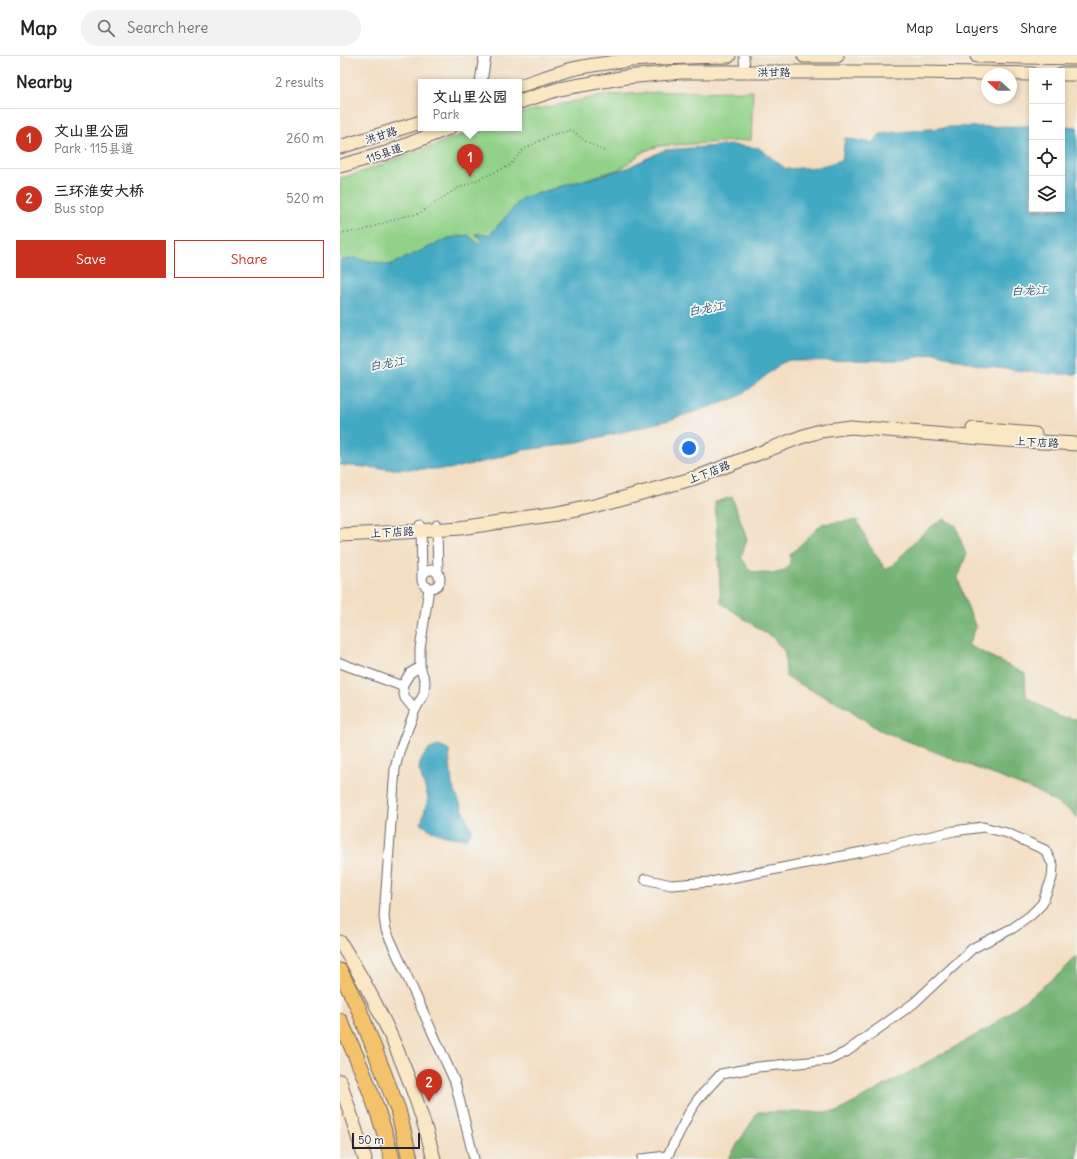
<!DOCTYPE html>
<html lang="en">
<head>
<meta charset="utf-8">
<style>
  body { margin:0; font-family:Delius,"LXGW WenKai TC",sans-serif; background:#f2f2f2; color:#222 }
  .controls { position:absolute; right:12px; top:12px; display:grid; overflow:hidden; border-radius:0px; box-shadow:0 2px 6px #0003 }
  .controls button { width:36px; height:36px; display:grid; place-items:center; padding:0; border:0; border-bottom:1px solid #e0e0e0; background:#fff; color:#222; font:20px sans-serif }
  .compass { position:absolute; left:641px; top:12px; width:36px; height:36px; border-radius:50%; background:#fff; box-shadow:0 2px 6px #0003; rotate:292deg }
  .scale { position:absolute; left:12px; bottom:10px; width:68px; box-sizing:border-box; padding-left:4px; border:2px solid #22223b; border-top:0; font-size:11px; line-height:14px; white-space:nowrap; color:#22223b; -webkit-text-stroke:3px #f6f6f2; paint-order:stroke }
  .you { position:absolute; left:349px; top:392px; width:14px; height:14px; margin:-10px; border:3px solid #fff; border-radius:50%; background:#1a73e8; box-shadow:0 0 0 6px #1a73e833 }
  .badge { display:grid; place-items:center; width:26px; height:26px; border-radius:50%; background:#c8321e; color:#fff; font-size:13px; font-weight:700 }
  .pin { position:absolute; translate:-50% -33px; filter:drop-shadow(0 1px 2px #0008) }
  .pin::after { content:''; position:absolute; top:21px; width:14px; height:12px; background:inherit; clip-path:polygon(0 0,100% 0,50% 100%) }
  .popup { position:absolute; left:78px; top:23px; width:104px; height:52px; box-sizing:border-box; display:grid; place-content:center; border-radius:0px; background:#fff; filter:drop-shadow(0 1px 3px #0005); font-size:13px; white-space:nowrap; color:#767676 }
  .popup b { font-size:15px; color:#222 }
  .popup::after { content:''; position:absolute; left:50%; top:100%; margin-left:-8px; border:8px solid transparent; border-top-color:#fff }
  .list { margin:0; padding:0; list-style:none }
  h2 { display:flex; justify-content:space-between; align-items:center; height:52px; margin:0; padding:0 16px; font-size:17px }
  h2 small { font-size:13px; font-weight:400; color:#767676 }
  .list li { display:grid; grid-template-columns:26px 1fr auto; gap:12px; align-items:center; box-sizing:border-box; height:60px; padding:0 16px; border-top:1px solid #e0e0e0 }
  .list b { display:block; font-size:15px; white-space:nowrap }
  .list p { margin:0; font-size:13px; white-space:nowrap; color:#767676 }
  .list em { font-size:13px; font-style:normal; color:#767676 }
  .actions { display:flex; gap:8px; padding:12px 16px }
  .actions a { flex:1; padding:9px 0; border:1px solid #c8321e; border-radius:0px; text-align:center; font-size:14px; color:#c8321e }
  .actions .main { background:#c8321e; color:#fff }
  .icon { flex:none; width:22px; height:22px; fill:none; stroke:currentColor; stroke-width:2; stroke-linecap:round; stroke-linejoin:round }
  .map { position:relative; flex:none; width:737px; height:1103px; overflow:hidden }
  header { display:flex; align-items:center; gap:24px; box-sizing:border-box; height:56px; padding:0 20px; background:#fff; border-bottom:1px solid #e0e0e0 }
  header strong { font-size:19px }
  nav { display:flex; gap:22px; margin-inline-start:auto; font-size:14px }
  .search { width:280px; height:36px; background:#f2f2f2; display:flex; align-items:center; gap:10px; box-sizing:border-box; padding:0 14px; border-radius:22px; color:#767676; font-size:15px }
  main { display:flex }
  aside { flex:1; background:#fff }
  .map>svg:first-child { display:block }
</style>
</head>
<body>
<header>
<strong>Map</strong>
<div class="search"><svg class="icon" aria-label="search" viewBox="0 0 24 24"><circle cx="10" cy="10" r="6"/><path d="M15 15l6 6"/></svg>Search here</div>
<nav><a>Map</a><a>Layers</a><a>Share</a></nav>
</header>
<main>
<aside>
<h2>Nearby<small>2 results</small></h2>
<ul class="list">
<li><span class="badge">1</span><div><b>文山里公园</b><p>Park · 115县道</p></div><em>260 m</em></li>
<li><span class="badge">2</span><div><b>三环淮安大桥</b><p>Bus stop</p></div><em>520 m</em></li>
</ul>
<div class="actions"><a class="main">Save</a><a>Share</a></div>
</aside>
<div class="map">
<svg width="737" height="1103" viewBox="0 0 737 1103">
  <rect width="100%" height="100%" fill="#f6f6f2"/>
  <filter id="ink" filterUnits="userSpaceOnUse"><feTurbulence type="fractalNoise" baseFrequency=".025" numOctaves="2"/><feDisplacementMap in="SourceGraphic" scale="8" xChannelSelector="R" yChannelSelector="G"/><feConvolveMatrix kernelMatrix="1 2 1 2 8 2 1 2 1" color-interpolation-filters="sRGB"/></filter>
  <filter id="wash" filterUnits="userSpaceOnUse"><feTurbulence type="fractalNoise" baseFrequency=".012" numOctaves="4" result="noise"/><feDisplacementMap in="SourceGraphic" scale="16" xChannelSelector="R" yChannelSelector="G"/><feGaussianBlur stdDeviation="0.9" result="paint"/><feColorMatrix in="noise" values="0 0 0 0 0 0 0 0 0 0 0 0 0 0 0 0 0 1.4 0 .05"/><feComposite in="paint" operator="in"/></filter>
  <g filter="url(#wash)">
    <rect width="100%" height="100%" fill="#f3dec2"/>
    <path fill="#92d188" stroke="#5a7a62" d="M413 35 411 84 319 90 304 95 280 113 182 142 150 179 136 178 143 184 139 189 109 182 50 209 14 202 0 205V122L13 119 141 72H179L180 57 260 40 319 36Z"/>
    <g fill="#75b374" stroke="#4c6a58">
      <path d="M392 441 407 483 401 501 410 515C424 518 454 522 450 499L482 468 517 464 529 489 546 514C566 499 580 474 604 463L616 470 626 499 618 522 624 542 636 572 628 589 685 618 686 641 719 661 737 663V762L732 756 700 737 537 673 509 653 446 621 445 596 433 582 381 547 375 446Z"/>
      <path d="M737 900V1103H388L418 1056H497L649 972 719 918Z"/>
    </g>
    <g fill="#43a9c3" stroke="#32667f">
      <path d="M692 70V153H722V70L737 71V318H712L647 311 595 298 566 303 449 304 440 308 412 331 396 342 329 364 279 377 224 389 184 394 147 405 109 413H49L0 409V205L14 202 50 209 109 182 128 179 139 188 143 184 135 178 150 179 182 142 287 112 324 94 392 89 419 92 446 113 478 111 502 104 505 82 533 87 540 78 609 71Z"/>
      <path d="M100 689 109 695 112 729 132 774 127 782C108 782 97 779 81 768L88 742 79 713 81 704 88 694Z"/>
    </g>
  </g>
  <g filter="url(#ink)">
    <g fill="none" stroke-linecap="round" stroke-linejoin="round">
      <g stroke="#6b646a" stroke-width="11">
        <g id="minor">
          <path d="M404 0 405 16"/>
          <path d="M97 469 98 519"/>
          <path d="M81 470 82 521"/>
          <circle cx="91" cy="523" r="9"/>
          <path d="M89 532 80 593V611L85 625 84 638 75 654 59 696 55 713 44 861 46 874 115 1026 134 1103"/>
          <path d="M0 607 62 630 70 617 80 611"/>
          <path d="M62 630 65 642 75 654"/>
          <path d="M305 823 331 829 371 826 522 796 614 775 643 771 667 777 705 794 713 809 712 822 702 848 690 860 673 872 633 892 574 947 506 996 489 1004 418 1011 381 1018 358 1043 350 1055 326 1103"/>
          <path d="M302 1103 326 1100"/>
        </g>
      </g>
      <g stroke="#6b646a" stroke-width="13">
        <path id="tertiary" d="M141 26 145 0"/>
      </g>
      <g stroke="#6b646a" stroke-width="15">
        <g id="secondary">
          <path d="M464 0H497"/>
          <path d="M637 0 737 2"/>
          <path d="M722 18H737"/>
          <path d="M179 30C198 24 218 16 237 12 287 2 338 1 389 0"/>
          <path d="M179 46 219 33 286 21 341 16H580L692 18"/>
          <path d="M0 91 81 66"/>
          <path d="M0 110 46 97 109 72"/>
          <path d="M633 373 695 378"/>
          <path d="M0 479 65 476 120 472 217 458 258 449 355 422 461 381 480 375 511 371 665 384 737 388"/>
          <path d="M0 886C43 953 74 1026 94 1103"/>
          <path d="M0 1025 25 1103"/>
        </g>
      </g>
      <g stroke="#6b646a" stroke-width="17">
        <g id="trunk">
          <path d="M0 915 18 951 58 1054 70 1103"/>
          <path d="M0 965C22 1011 39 1053 52 1103"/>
        </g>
      </g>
      <path stroke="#6b646a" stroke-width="1.5" stroke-dasharray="1 3" stroke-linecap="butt" d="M0 177 21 175 61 161 78 158 116 133 169 110 184 93 211 79 232 74 245 85 266 96"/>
      <use href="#minor" stroke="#fff" stroke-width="9"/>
      <use href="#tertiary" stroke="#fff" stroke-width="11"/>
      <use href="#secondary" stroke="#fae7c3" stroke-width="13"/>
      <use href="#trunk" stroke="#f3c26a" stroke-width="15"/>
    </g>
  </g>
  <g text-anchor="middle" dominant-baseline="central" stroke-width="3.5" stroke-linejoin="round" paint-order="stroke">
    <g font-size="11" fill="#22223b" stroke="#f6f6f2">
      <text x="434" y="16">洪甘路</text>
      <text transform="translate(41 79) rotate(-17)">洪甘路</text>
      <text transform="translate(44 97) rotate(-19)">115县道</text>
      <text transform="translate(697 386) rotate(3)">上下店路</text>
      <text transform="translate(369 416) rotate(-21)">上下店路</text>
      <text transform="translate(52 476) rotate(-3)">上下店路</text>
    </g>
    <g font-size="12" font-style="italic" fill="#2f5871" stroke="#f6f6f2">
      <text transform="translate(689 234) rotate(-2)">白龙江</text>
      <text transform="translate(366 252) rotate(-10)">白龙江</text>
      <text transform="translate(47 307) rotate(-10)">白龙江</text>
    </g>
  </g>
</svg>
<div class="controls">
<button>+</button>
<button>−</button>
<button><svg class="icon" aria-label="locate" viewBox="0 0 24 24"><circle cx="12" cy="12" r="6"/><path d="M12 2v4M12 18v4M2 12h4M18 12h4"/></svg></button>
<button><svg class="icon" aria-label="layers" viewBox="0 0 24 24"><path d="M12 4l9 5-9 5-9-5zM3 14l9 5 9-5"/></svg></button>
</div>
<svg class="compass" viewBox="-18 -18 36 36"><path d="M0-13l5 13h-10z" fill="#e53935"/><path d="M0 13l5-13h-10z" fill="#767676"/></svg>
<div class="scale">50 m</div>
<div class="you"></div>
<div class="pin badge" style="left:130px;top:121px">1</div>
<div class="popup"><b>文山里公园</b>Park</div>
<div class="pin badge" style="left:89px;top:1046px">2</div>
</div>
</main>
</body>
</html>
